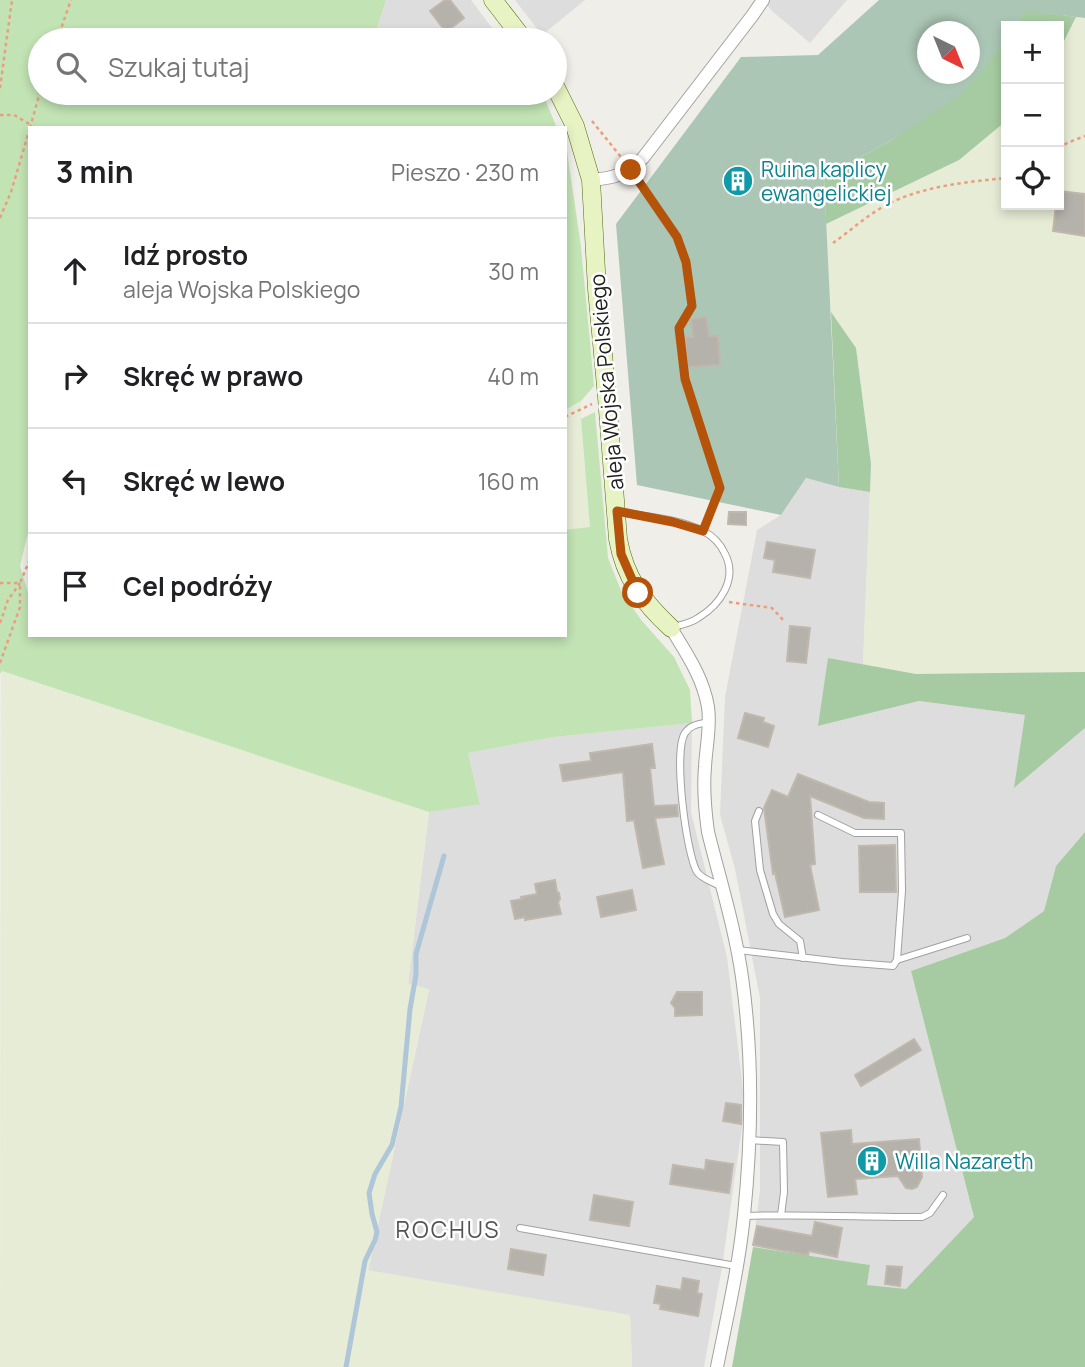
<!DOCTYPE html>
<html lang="pl">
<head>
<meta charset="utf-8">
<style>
  body { margin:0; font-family:Manrope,sans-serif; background:#f2f2f2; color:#202124 }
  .controls { position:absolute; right:21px; top:21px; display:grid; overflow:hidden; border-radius:0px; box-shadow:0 4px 10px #0003 }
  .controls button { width:63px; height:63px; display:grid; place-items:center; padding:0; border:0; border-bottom:2px solid #e0e0e0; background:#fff; color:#202124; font:35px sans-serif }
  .compass { position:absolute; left:917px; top:21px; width:63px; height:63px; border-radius:50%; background:#fff; box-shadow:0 4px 10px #0003; rotate:137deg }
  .stop { position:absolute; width:21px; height:21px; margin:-16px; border:5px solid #b45309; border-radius:50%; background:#fff }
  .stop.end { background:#b45309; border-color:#fff; box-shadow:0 2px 7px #0008 }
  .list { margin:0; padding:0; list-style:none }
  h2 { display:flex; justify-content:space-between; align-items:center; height:91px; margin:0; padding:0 28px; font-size:30px }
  h2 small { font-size:23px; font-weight:400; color:#757577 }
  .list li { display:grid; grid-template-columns:46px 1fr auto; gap:21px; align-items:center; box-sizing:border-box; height:105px; padding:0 28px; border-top:2px solid #e0e0e0 }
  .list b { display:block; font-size:26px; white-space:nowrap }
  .list p { margin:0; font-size:23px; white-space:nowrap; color:#757577 }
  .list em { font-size:23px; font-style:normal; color:#757577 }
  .icon { flex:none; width:38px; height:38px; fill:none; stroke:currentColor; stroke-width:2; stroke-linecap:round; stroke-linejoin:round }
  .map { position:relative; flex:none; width:1085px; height:1367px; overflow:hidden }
  .search { position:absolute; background:#fff; box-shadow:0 4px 10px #0003; left:28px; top:28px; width:539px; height:77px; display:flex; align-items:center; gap:18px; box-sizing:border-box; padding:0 24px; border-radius:38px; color:#757577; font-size:26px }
  .panel { position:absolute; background:#fff; box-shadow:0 4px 10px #0003; left:28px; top:126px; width:539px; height:511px; border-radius:0px }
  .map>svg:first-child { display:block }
</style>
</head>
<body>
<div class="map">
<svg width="1085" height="1367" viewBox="0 0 1085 1367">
  <rect width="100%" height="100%" fill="#f0eee8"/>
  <g fill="#dedddd">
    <path d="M386 0H471L501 40H373Z"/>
    <path d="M515 0H585L542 35Z"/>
    <path d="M763 0H847L810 43 772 11Z"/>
    <path d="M806 478 839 487 870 492 863 665 828 659 819 726 919 701 1026 715 1015 787 1085 728V832L1056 866 1044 911 1005 938 911 971 974 1217 906 1290 867 1285 870 1265 753 1247 760 1190V998L735 869 720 815 725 697 757 530 781 515Z"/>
    <path d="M692 723 691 812 727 957 745 1106 722 1267 704 1367H632L630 1316 368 1271 429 990 408 984 429 812 480 803 468 753 554 737Z"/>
  </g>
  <g fill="#e6ecd6">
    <path d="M1076 17 1085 18V672L916 674 863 665 871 464 856 348 831 312 826 224 959 160 1006 121V205H1059V51Z"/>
    <path d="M581 401V419L590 528 565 530V410Z"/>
    <path d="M1 671 429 812 408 983 429 989 368 1270 630 1315 632 1367H0Z"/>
  </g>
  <g fill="#c2e3b4">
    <path d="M0 0H386L373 40H40V93H530L544 97 557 128H30V524L20 566 30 599V635H565V530L590 527 581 419 595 412 608 558 622 593 642 621 674 657 690 690 692 723 554 737 468 753 480 804 429 812 2 671 0 674Z"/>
    <path d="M565 146 567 151 581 247 594 386 581 401 565 410Z"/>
  </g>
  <g fill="#a6caa2">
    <path d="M1025 10 1076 17 1059 51V26H1015Z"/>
    <path d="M1006 39V121L959 160 826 224 824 177 892 140 1001 47Z"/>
    <path d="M831 312 856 348 871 464 870 492 839 487Z"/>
    <path d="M828 658 916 674 1085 672V728L1014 788 1025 715 919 701 818 726Z"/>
    <path d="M1085 832V1367H732L753 1247 870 1265 867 1285 906 1289 974 1217 911 971 1005 938 1044 911 1056 866Z"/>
  </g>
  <path fill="#acc6b5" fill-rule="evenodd" d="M879 0H1085V18L1025 11 1015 26H1006V39L1001 47 959 96 892 140 824 177 839 487 806 478 781 515 637 485 616 224 741 57 818 55ZM928 32H970V74H928Z"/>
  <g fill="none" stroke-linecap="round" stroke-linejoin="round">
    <path stroke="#aec6d8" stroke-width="5" d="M346 1367 365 1261 375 1240 377 1232 372 1214 369 1193 375 1174 392 1145 401 1107 410 1009 416 975V954L444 856"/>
  </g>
  <g fill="#b5b1ab" stroke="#c0b8ac" stroke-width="2">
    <path d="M445 0H450L464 18 446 32 430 11Z"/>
    <path d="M728 167 748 168V188L742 195H733L727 188Z"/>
    <path d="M1059 191 1085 194V236L1053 231 1056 205H1059Z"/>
    <path d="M706 317 709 336H718L720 365 687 367 685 337H693L691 319Z"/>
    <path d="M729 512H746V525L728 524Z"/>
    <path d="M767 542 815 550 810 578 773 572 775 560 764 558Z"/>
    <path d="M790 626 810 628 806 663 787 661Z"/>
    <path d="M745 713 764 718 763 722 774 726 768 747 738 738Z"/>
    <path d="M652 744 655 768H650L654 806 677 805 678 816 655 818 664 864 643 868 634 820 627 821 623 772 563 781 560 765 591 761 590 753Z"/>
    <path d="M798 774 869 802 884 803V819L864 818 810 796 815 864 810 865 819 910 785 917 775 873 773 874 764 808 772 790 788 797Z"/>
    <path d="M895 845 896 892H860L859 846Z"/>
    <path d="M555 880 557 892 559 893 560 899 558 902 561 914 525 920V917L515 919 511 901 522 899 521 897 537 894 535 884Z"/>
    <path d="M632 890 636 910 601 917 597 897Z"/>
    <path d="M677 992H702V1015L675 1016V1008L671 1003Z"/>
    <path d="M914 1039 921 1050 861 1086 855 1075Z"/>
    <path d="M726 1103 741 1105V1124L723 1121Z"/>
    <path d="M851 1130 852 1144 919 1139 922 1177 917 1187 912 1189 906 1188 898 1176 855 1179 857 1194 828 1197 821 1133Z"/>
    <path d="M706 1160 733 1164 729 1193 670 1184 673 1165 705 1170Z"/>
    <path d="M594 1195 633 1202 629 1226 590 1220Z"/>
    <path d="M815 1222 842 1228 837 1257 809 1251 808 1255 753 1245 757 1226 812 1236Z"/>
    <path d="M511 1249 546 1255 543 1275 508 1269Z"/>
    <path d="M887 1266 902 1267 900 1286 885 1284Z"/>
    <path d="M683 1278 699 1281 697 1293 702 1294 698 1316 660 1309 661 1304 654 1303 657 1286 681 1290Z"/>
  </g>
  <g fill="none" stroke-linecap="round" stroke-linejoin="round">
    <g stroke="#a1a1a1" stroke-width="8">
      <g id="lane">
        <path d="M619 512C644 516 680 519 703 531 713 536 721 545 725 554 738 579 720 605 698 618 691 623 681 625 673 627"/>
        <path d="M709 722C700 724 691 724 685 733 673 751 686 853 697 872 702 879 713 882 720 886"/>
        <path d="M759 811 755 821 760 870 773 914 779 924 800 941 803 958"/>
        <path d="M738 950 842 962 893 966 897 960 902 891 901 833H855L818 815"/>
        <path d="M897 960 967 938"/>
        <path d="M749 1140 783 1142 784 1192 781 1215"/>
        <path d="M744 1216C803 1214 862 1217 922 1217L930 1213 943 1195"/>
        <path d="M520 1228 736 1266"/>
      </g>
    </g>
    <g stroke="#a1a1a1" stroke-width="14">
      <g id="street">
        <path d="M591 180C615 178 625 175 643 158L752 16 763 0"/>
        <path d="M671 628C686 653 703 677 708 707 711 726 706 747 705 767 703 788 705 810 708 832 720 880 735 928 742 977 753 1055 752 1137 744 1215 739 1266 727 1317 717 1367"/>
      </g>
    </g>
    <g stroke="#516c12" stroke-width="19">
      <g id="secondary">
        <path d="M493 0 524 40"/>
        <path d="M555 86 575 126 591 180 597 289 607 397 618 539C625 578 643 602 671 628"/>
      </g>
    </g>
    <g stroke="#ea9e7f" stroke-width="2.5" stroke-dasharray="3.5 3.5" stroke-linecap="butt">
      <path d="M57 40 71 0"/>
      <path d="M0 88 12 0"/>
      <path d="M0 115H14L31 125"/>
      <path d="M592 121 621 157"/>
      <path d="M30 128 40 92"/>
      <path d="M1059 149 1067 143 1085 136"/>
      <path d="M637 179 677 237 686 262 692 306 679 328 685 379 720 488 707 520"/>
      <path d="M0 218 11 192 30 128"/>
      <path d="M833 243C850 231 870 213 888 204 924 186 966 182 1006 178"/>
      <path d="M565 417 592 404"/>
      <path d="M0 583H20L30 559"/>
      <path d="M729 602 772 608 785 622"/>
      <path d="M0 623 8 600 20 583"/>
      <path d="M0 663 20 607V583"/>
    </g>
    <use href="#lane" stroke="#fff" stroke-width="6"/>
    <use href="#street" stroke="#fff" stroke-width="12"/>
    <use href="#secondary" stroke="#e7f3c3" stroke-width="18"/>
  </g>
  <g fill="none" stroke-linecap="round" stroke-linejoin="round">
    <path stroke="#b45309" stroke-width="9" d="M631 170 677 237 686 262 692 306 679 328 685 379 720 488 703 531 673 522 617 511 621 554 638 593"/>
  </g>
  <defs>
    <g id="building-disc" transform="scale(1.575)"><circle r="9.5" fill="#0f9aa8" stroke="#fff"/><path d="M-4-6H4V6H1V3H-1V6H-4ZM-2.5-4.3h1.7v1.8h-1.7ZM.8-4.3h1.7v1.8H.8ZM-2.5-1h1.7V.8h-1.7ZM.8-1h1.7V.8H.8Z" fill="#fff"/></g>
  </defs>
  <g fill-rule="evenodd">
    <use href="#building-disc" x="738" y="181"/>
    <use href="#building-disc" x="872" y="1161"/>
  </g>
  <g text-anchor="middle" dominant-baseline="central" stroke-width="5" stroke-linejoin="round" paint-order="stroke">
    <g font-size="21" fill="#0d838f" stroke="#fff" text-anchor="start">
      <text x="761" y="169">Ruina kaplicy<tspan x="761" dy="24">ewangelickiej</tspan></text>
      <text x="895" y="1161">Willa Nazareth</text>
    </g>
    <g font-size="21" fill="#202020" stroke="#fff">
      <text transform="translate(606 382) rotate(-95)">aleja Wojska Polskiego</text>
    </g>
    <g font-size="23" letter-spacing="2" fill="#535353" stroke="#fff">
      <text x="448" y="1229">ROCHUS</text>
    </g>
  </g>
</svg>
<div class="controls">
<button>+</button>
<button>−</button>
<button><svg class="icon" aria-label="locate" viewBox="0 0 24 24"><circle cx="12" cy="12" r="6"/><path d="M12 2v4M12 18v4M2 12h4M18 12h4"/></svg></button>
</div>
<svg class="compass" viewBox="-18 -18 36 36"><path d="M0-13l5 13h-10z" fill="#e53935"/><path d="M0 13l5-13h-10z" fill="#757577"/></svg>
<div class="stop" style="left:638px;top:593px"></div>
<div class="stop end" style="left:631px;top:170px"></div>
<div class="search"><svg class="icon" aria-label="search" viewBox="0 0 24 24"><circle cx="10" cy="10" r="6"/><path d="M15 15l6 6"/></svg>Szukaj tutaj</div>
<section class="panel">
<h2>3 min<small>Pieszo · 230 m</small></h2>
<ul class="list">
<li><svg class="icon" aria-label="ahead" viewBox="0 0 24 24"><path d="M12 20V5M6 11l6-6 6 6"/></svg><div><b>Idź prosto</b><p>aleja Wojska Polskiego</p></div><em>30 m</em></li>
<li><svg class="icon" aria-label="right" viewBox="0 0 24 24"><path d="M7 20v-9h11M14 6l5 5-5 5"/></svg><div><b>Skręć w prawo</b></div><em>40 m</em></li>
<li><svg class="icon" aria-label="left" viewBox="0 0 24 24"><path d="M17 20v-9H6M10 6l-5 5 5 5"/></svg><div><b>Skręć w lewo</b></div><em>160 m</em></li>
<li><svg class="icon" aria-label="arrive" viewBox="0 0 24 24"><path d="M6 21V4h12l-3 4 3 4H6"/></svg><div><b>Cel podróży</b></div></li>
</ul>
</section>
</div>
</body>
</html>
